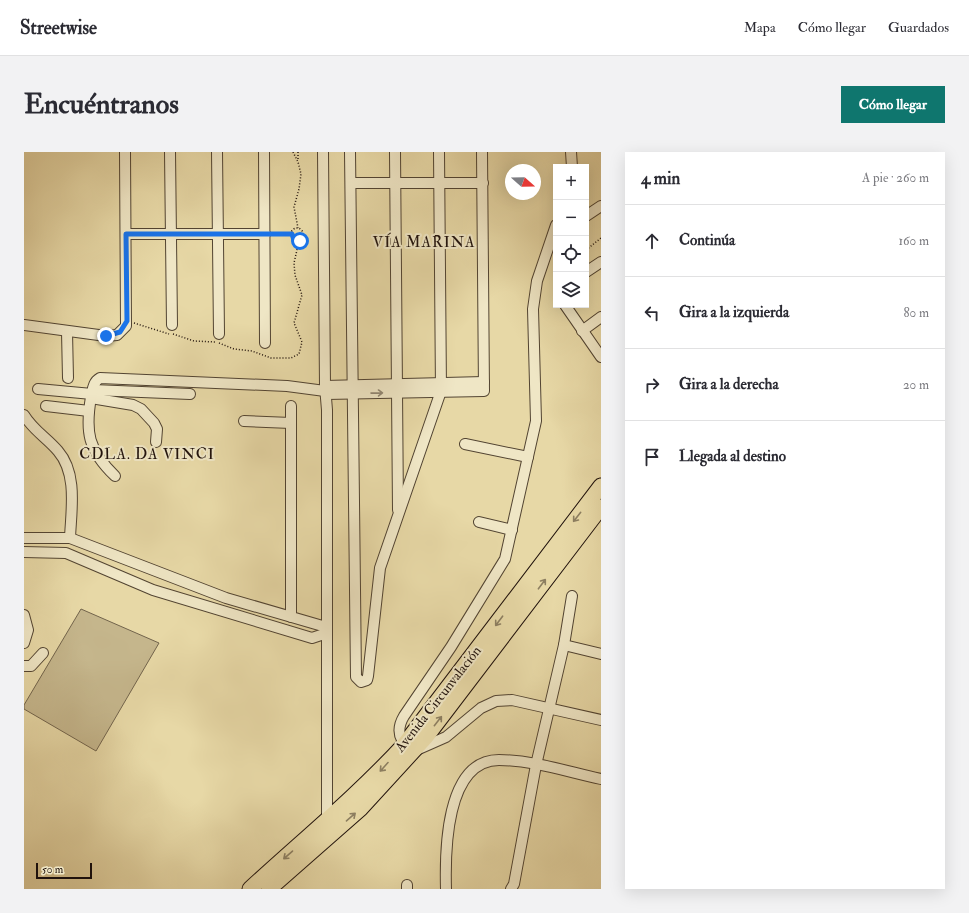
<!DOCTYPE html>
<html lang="es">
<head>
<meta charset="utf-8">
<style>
  body { margin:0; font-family:"IM FELL Double Pica",serif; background:#f2f2f3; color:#2b2b33 }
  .controls { position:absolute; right:12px; top:12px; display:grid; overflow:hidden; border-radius:0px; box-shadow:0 4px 16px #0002 }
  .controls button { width:36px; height:36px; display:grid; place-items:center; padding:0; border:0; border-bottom:1px solid #e1e1e2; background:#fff; color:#2b2b33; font:20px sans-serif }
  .compass { position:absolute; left:481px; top:12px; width:36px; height:36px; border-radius:50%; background:#fff; box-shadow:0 4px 16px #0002; rotate:110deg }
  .scale { position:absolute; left:12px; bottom:10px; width:56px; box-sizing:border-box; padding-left:4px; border:2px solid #20120c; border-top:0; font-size:11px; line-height:14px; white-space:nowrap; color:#20120c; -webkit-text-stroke:3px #efe6c5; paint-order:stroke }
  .stop { position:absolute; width:12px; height:12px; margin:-9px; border:3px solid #1a73e8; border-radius:50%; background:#fff }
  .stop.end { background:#1a73e8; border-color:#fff; box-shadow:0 1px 4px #0008 }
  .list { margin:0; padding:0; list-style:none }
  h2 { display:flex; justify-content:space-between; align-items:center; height:52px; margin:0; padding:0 16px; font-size:17px }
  h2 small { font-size:13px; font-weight:400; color:#7c7c81 }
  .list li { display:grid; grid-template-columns:26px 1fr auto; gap:12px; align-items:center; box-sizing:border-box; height:72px; padding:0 16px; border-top:1px solid #e1e1e2 }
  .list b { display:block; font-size:15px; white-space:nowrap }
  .list em { font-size:13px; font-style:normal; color:#7c7c81 }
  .icon { flex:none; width:22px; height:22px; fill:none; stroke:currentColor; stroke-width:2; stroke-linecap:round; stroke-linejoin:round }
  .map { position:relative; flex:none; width:577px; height:737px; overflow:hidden; border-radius:0px }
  header { display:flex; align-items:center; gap:24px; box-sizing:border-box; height:56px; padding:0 20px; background:#fff; border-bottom:1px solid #e1e1e2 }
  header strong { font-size:19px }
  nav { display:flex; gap:22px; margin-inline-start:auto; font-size:14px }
  .intro { display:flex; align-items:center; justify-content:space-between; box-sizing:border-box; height:96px; padding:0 24px }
  h1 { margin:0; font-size:28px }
  .button { padding:10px 18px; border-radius:0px; background:#0f766e; color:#fff; font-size:14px; font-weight:700 }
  main { display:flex; gap:24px; padding:0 24px }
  aside { flex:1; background:#fff; border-radius:0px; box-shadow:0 4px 16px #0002 }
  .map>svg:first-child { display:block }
</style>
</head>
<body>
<header>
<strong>Streetwise</strong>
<nav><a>Mapa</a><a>Cómo llegar</a><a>Guardados</a></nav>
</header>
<div class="intro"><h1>Encuéntranos</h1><a class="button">Cómo llegar</a></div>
<main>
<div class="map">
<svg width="577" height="737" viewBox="0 0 577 737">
  <rect width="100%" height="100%" fill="#e7d8a6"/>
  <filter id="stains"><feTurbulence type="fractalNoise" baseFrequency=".005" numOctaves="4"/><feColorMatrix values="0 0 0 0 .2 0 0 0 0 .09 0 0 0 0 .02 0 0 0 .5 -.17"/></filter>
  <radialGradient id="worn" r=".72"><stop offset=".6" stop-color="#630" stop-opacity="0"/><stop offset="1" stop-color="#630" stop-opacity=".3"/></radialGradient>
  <path fill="#c5b68c" stroke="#72644c" d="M57 457 135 491 72 599 0 557V553Z"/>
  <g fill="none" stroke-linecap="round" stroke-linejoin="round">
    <g stroke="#524432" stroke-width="12">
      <g id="minor">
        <path d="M146 0 148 173"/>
        <path d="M193 0 195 182"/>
        <path d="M240 0 241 191"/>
        <path d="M299 0 301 234 303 258V670"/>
        <path d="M326 0 332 525 337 530 343 528 344 524 356 416 417 239 415 0"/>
        <path d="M371 0 374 358"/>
        <path d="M547 0 548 15"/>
        <path d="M327 31H459"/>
        <path d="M562 64 577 54"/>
        <path d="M532 73 513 129 509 157 512 269 481 407 427 495 380 564C371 579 376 590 388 600L422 585 457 556 472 549 488 548 577 568"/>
        <path d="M102 82H241"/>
        <path d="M562 120 577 110"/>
        <path d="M541 153 577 205"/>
        <path d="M0 173 82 184 93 183 102 174 101 0"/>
        <path d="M558 179 577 165"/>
        <path d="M43 180 44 226"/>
        <path d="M301 234 460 230"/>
        <path d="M14 237 68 242"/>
        <path d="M69 238 166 242"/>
        <path d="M302 242 460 239 458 0"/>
        <path d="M67 246 109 253 117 257 130 271 133 277 132 290"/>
        <path d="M22 254 65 259"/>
        <path d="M0 263C9 278 23 286 34 299 54 322 47 359 46 386"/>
        <path d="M220 269 267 271"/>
        <path d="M441 292 504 305"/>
        <path d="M91 324C64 298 61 280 67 245 69 237 69 230 76 226L263 234 301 239"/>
        <path d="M455 370 488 378"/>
        <path d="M0 386H46L202 446 302 475"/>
        <path d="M0 400 42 401 129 438 288 486 303 481"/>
        <path d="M0 463 4 478 0 491"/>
        <path d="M267 465V254"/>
        <path d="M540 493 548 444"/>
        <path d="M0 514H7L19 501"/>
        <path d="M383 737V733"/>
        <path d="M422 737C421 701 421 608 475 608 509 608 544 620 577 627"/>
        <path d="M487 737 490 732 512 613 540 493 577 502"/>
      </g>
    </g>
    <g stroke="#20120c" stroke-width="17">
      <g id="highway">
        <path d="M226 737C278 689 331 646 380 593L577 334"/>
        <path d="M245 737 337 656 402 585 577 355"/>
      </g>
    </g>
    <g stroke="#20120c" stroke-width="1.5" stroke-dasharray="1 2" stroke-linecap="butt">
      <path d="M269 0 274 10 277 22 275 37 270 55 274 76"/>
      <path d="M274 0V8"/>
      <circle cx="273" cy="82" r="6"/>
      <path d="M249 82 267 83"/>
      <path d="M562 98 577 86"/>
      <path d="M110 171 145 182"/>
      <path d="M149 182 170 189 191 190"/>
      <path d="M195 191 210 197 228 199 247 206H267L275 202 278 190 270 171 278 143 271 123 270 111 275 89"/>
    </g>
    <use href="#minor" stroke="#efe6c5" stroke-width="10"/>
    <use href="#highway" stroke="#e7d8a6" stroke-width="15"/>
  </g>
  <defs><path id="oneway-shaft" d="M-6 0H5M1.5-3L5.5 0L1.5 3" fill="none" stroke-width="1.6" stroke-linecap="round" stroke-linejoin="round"/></defs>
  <use stroke="#928772" href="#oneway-shaft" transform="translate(353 241) rotate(-1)"/>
  <g stroke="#8d7f61">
    <use href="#oneway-shaft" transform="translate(553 365) rotate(128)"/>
    <use href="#oneway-shaft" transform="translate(518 432) rotate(-53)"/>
    <use href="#oneway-shaft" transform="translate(475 469) rotate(127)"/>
    <use href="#oneway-shaft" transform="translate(414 569) rotate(-52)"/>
    <use href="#oneway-shaft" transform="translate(360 615) rotate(132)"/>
    <use href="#oneway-shaft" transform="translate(327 665) rotate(-41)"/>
    <use href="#oneway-shaft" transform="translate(264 703) rotate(139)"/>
  </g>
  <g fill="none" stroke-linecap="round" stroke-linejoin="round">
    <path stroke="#1a73e8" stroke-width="5" d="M82 184 96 180 103 169 102 82H268L270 88 276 89"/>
  </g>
  <g text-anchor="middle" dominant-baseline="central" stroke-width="4" stroke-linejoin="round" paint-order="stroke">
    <g font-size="14" fill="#20120c" stroke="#efe6c5">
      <text transform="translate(414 547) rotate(-52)">Avenida Circunvalación</text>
    </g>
    <g font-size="15" letter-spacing="1" fill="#20120c" stroke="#efe6c5">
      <text x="400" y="90">VÍA MARINA</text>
      <text x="123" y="302">CDLA. DA VINCI</text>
    </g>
  </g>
  <rect width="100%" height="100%" filter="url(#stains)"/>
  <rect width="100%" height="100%" fill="url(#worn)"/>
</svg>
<div class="controls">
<button>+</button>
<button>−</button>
<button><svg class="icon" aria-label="locate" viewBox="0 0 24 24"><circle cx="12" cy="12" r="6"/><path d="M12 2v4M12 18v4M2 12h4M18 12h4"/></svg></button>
<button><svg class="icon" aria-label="layers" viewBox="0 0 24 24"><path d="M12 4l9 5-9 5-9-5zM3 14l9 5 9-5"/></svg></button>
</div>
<svg class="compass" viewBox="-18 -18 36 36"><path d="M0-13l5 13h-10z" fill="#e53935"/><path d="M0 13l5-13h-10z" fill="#7c7c81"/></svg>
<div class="scale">50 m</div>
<div class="stop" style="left:276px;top:89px"></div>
<div class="stop end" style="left:82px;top:184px"></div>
</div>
<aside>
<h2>4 min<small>A pie · 260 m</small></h2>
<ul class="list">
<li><svg class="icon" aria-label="ahead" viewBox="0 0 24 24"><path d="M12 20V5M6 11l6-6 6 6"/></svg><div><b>Continúa</b></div><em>160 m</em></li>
<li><svg class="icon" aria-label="left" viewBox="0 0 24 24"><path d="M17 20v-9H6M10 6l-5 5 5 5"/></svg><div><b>Gira a la izquierda</b></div><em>80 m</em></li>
<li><svg class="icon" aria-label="right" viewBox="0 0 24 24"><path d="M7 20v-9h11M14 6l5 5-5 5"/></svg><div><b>Gira a la derecha</b></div><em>20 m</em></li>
<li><svg class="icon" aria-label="arrive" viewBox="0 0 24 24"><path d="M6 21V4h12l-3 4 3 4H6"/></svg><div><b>Llegada al destino</b></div></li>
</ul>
</aside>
</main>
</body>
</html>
